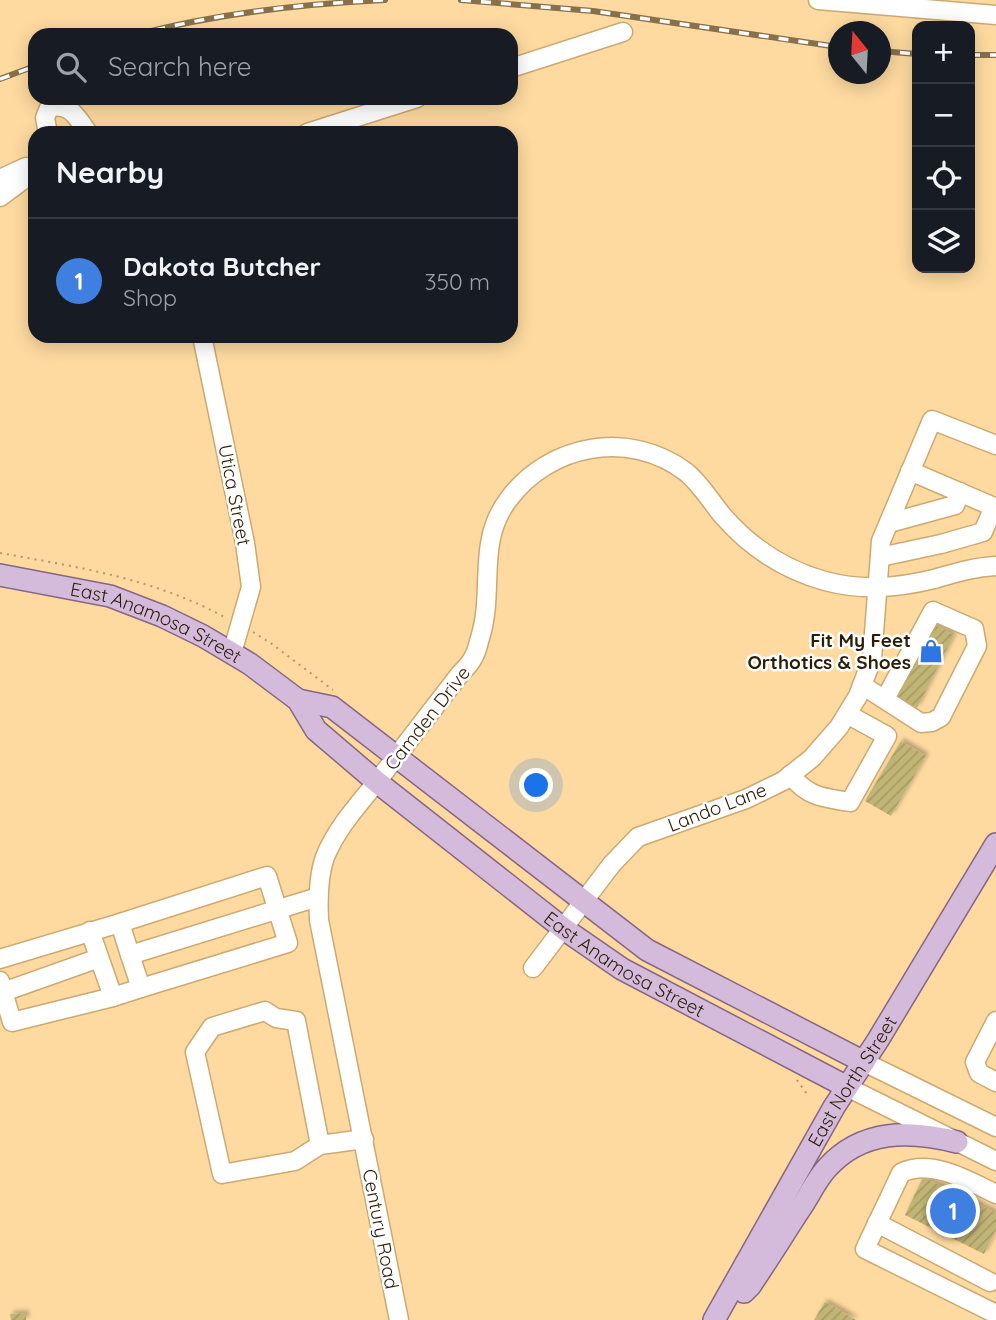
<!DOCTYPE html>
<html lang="en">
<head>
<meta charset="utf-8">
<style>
  body { margin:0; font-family:Quicksand,sans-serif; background:#20242c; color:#f1f3f6 }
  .controls { position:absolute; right:21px; top:21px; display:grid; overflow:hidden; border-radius:14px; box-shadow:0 4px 18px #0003 }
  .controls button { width:63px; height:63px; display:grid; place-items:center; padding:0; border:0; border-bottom:2px solid #363941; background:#171b24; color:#f1f3f6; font:35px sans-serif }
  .compass { position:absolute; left:828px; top:21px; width:63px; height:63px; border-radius:50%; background:#171b24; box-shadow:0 4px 18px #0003; rotate:342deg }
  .you { position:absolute; left:537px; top:786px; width:24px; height:24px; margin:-18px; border:5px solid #fff; border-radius:50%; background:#1a73e8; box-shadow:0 0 0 10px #1a73e833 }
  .badge { display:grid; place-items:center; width:46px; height:46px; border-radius:50%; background:#2e77e3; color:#fff; font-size:23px; font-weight:700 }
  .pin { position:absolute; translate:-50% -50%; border:4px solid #fff; box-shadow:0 2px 7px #0006 }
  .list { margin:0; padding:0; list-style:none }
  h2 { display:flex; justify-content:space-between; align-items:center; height:91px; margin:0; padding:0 28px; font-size:30px }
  h2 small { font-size:23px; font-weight:400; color:#9ea1a6 }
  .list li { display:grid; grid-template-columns:46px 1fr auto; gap:21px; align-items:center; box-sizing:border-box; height:126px; padding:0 28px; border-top:2px solid #363941 }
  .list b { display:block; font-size:26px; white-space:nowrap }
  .list p { margin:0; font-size:23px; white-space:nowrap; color:#9ea1a6 }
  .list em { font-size:23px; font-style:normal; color:#9ea1a6 }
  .icon { flex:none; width:38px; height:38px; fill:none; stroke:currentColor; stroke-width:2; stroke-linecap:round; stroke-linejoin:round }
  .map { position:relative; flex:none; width:996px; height:1320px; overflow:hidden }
  .search { position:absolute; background:#171b24; box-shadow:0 4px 18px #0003; left:28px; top:28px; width:490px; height:77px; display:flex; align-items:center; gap:18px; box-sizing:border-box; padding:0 24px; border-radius:21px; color:#9ea1a6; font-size:26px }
  .panel { position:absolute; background:#171b24; box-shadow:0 4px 18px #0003; left:28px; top:126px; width:490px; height:217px; border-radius:21px }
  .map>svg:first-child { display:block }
</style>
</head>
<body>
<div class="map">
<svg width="996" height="1320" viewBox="0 0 996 1320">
  <defs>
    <pattern id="building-hatch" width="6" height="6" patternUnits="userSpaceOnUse" patternTransform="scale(1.75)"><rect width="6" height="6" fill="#c1b575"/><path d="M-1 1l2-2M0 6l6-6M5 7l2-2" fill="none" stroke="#a69b64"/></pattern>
    <filter id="shadow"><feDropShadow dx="3" dy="-3" stdDeviation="2" flood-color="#0004"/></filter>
  </defs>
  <rect width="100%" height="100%" fill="#fedaa0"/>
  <g fill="url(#building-hatch)" filter="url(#shadow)">
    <path d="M931 623 954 635 917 708 894 697Z"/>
    <path d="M901 741 926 756 891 816 865 801Z"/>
    <path d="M923 1177 996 1213V1229L984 1254 905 1215Z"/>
    <path d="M825 1302 838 1309 856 1320H814Z"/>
    <path d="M26 1313V1320H11L10 1314Z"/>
  </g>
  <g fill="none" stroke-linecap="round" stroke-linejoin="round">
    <g stroke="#cca971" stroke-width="21">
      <g id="minor">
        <path d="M818 0 996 15"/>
        <path d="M511 68 623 32"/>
        <path d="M48 133 45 118 49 108C69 101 78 118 88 133"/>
        <path d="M307 133 417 98"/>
        <path d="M0 179 26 167"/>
        <path d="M0 197 35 171"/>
        <path d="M202 336 245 543 251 587 232 653"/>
        <path d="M889 523 955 505 960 492"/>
        <path d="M880 557 941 544 983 532 994 507 910 471"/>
        <path d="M862 685 921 723 932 722 941 717 977 646 974 629 933 611 885 699"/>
        <path d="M790 775C810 798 822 797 850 802L887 736 847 714"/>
        <path d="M120 923 267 876 288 943 141 988"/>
        <path d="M0 959 120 923 130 955 318 897"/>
        <path d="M533 968 612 864 638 837 746 799 783 781 812 758 839 727 858 696 872 659 881 541 932 420 996 445"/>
        <path d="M0 981 12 1022 113 997 90 931"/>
        <path d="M3 992 99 958"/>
        <path d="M113 997 141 988 130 955"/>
        <path d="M996 1021 975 1062 979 1073 996 1082"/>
        <path d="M864 1062 996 1127"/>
        <path d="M847 1087 996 1161"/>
        <path d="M320 1145 295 1161 222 1174 195 1052 212 1027 265 1011 276 1018 296 1021 320 1145 364 1139"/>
        <path d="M996 1194C969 1181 931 1158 901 1173L865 1249 996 1314"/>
        <path d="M877 1223 990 1282"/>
        <path d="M399 1320 319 920C318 899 318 876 325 857 337 827 360 803 379 779 406 744 433 709 460 674 465 669 470 664 473 658 477 652 478 644 480 638 495 590 476 543 508 500 549 444 629 429 686 472 701 484 711 502 723 516 750 547 785 570 825 581 862 591 897 588 934 579 955 573 974 567 996 566"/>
      </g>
    </g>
    <g stroke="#876682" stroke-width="24">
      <g id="major">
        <path id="s1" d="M0 575 110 596 162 616 203 636 250 664 298 700 316 730 377 782 564 929 622 969 847 1087"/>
        <path d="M298 700 332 707 647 950 864 1062"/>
        <path d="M744 1292 750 1286C767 1261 783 1235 800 1209 809 1196 816 1180 827 1168 862 1129 910 1130 957 1142"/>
        <path id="s2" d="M714 1320 834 1107 878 1040 996 844"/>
      </g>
    </g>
    <g stroke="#b39769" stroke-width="2" stroke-dasharray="2 5" stroke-linecap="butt">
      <path d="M0 553C78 567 156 579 226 618"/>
      <path d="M253 632 272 644 333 690"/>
      <path d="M797 1080 807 1094"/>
    </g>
    <use href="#minor" stroke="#fff" stroke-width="18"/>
    <use href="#major" stroke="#d4bbdc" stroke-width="21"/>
    <g stroke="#88704a" stroke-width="6">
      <g id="rail">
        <path d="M461 0 593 11 838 47"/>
        <path d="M136 35C217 13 301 4 385 0"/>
        <path d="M880 51 917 54"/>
        <path d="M970 55H996"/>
        <path d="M0 79 35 66"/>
      </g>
    </g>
    <use href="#rail" stroke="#fff" stroke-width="3.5" stroke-dasharray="10" stroke-linecap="butt"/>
  </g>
  <defs>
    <g id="shop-bare" transform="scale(1.89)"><path d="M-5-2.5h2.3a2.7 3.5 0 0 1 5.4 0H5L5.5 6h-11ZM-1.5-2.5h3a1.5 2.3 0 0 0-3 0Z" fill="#2e77e3" stroke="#fff" stroke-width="2.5" paint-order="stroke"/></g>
  </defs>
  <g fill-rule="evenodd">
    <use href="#shop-bare" x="931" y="651"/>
  </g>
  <g text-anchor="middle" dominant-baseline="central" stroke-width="5" stroke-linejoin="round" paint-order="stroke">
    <g font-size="19" fill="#2b1d06" stroke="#fff">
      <text transform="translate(235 495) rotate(79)">Utica Street</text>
      <text stroke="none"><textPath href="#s1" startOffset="164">East Anamosa Street</textPath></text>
      <text transform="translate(427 718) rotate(-52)">Camden Drive</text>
      <text transform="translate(717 807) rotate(-21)">Lando Lane</text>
      <text stroke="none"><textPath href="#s1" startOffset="751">East Anamosa Street</textPath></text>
      <text stroke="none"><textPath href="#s2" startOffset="276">East North Street</textPath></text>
      <text transform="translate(381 1229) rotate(79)">Century Road</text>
    </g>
    <g font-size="19" font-weight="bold" fill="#2b1d06" stroke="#fff" text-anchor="end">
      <text x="911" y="640">Fit My Feet<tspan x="911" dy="22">Orthotics &amp; Shoes</tspan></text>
    </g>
  </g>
</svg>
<div class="controls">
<button>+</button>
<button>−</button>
<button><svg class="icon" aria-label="locate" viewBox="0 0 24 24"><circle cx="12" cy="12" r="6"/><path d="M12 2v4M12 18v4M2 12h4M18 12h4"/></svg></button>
<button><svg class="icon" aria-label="layers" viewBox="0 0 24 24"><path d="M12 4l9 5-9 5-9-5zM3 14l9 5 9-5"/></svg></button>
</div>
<svg class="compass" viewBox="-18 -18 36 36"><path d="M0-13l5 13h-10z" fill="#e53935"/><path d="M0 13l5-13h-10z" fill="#9ea1a6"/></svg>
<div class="you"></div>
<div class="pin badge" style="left:953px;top:1211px;background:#3f7fe0">1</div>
<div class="search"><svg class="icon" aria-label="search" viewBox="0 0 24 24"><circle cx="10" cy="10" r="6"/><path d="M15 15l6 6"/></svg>Search here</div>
<section class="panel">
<h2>Nearby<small></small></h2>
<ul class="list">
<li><span class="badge" style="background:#3f7fe0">1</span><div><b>Dakota Butcher</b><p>Shop</p></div><em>350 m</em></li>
</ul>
</section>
</div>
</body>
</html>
